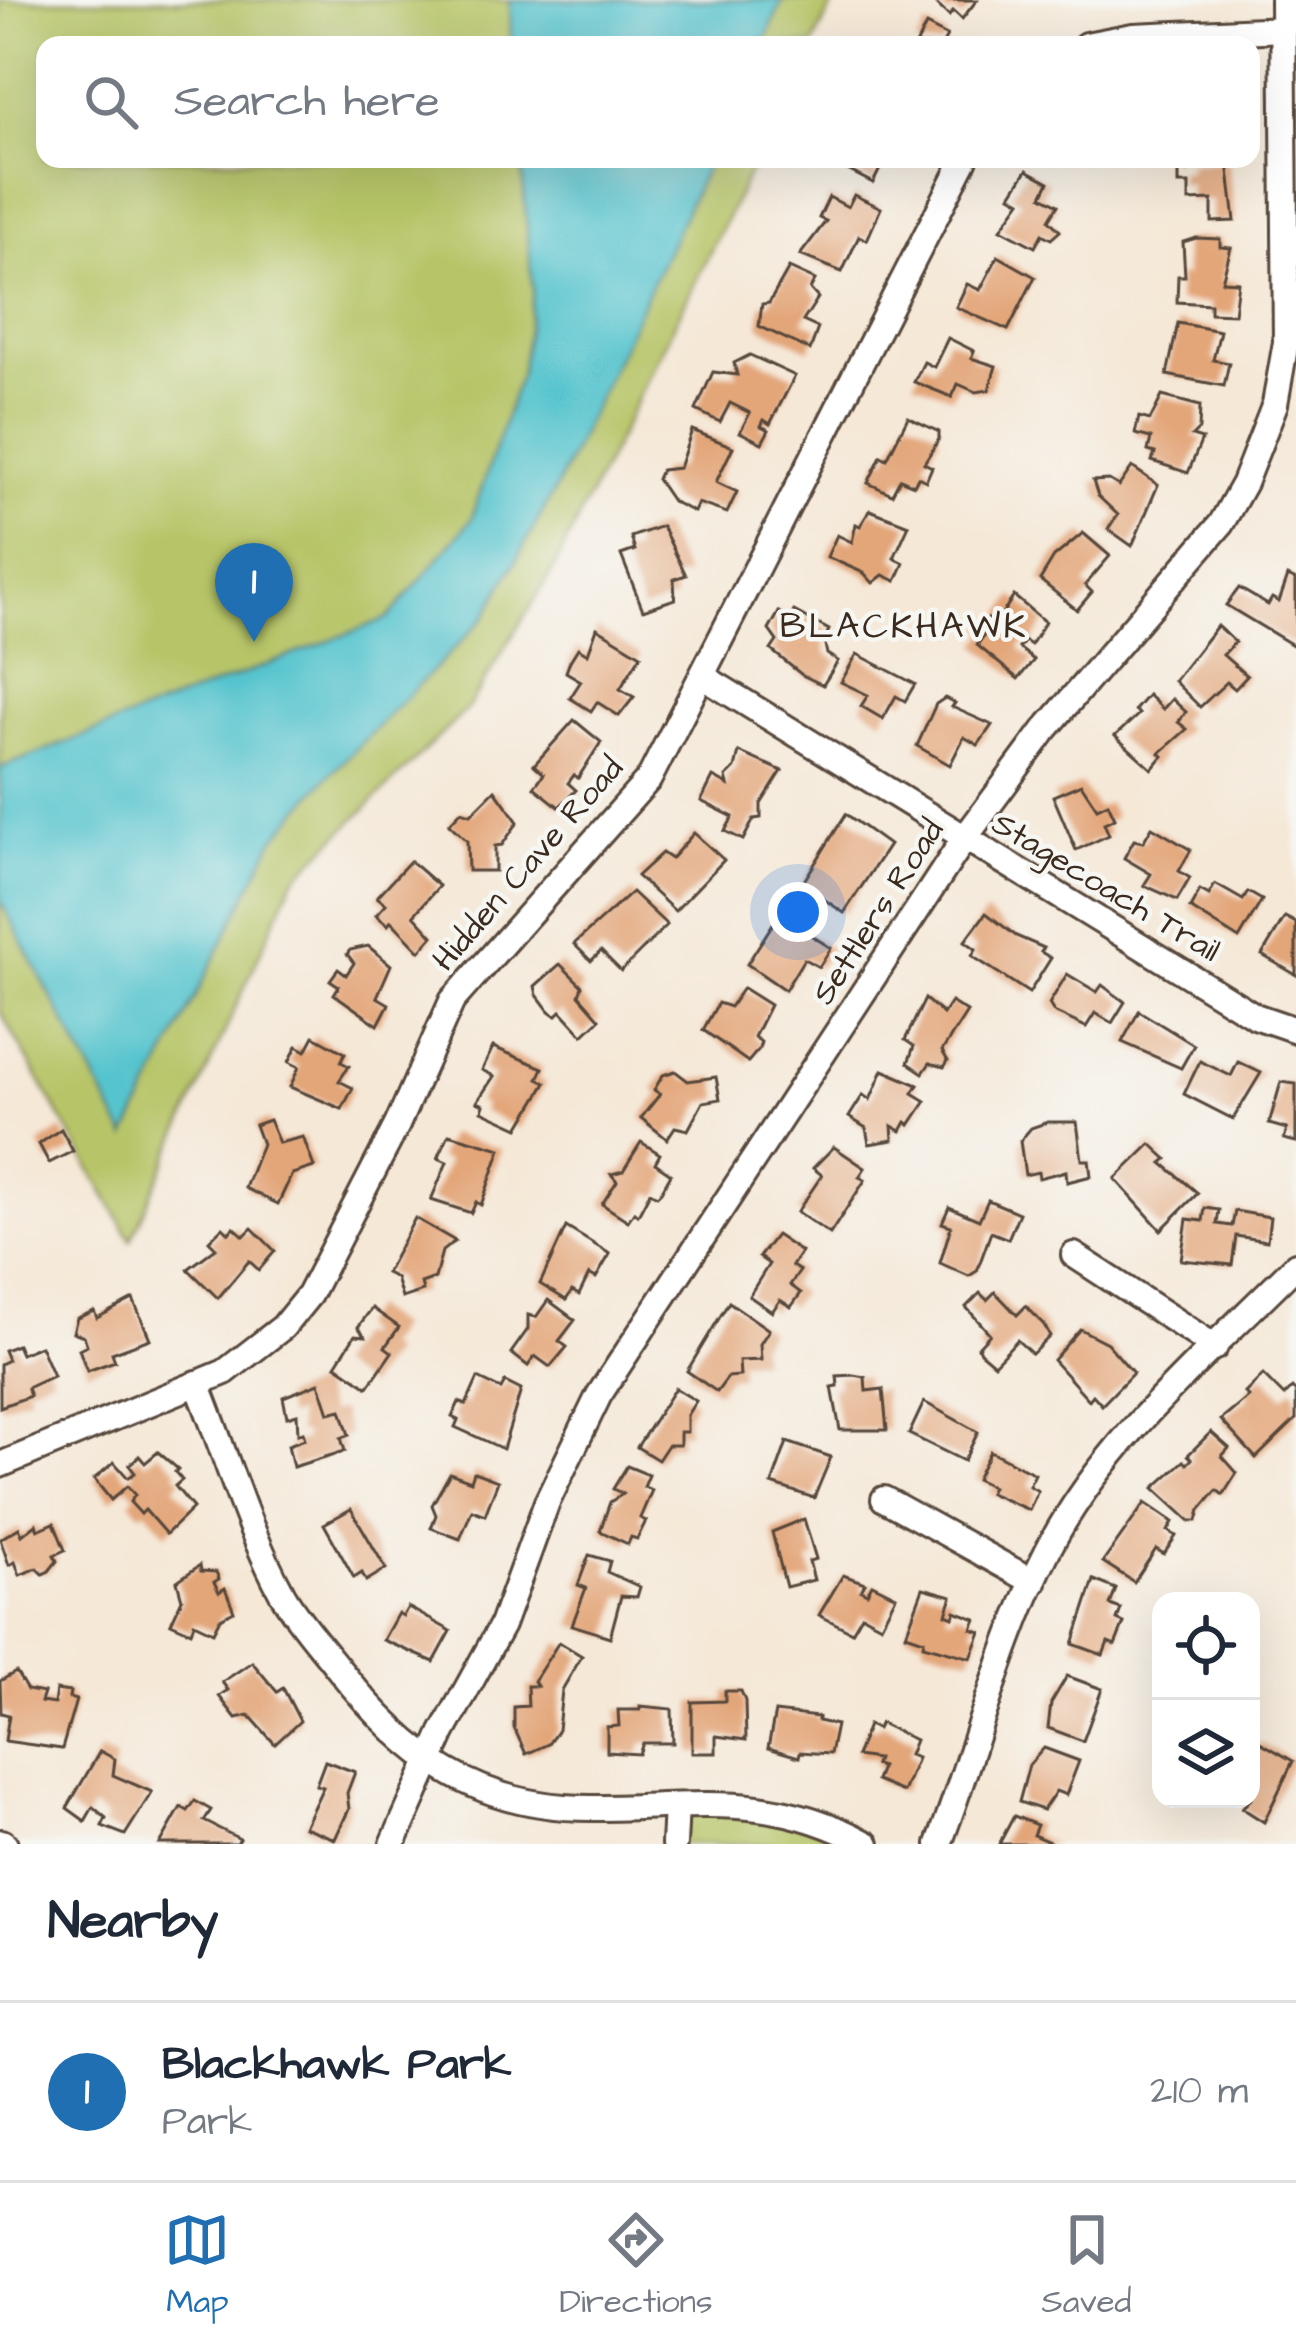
<!DOCTYPE html>
<html lang="en">
<head>
<meta charset="utf-8">
<style>
  body { margin:0; font-family:"Architects Daughter",sans-serif; background:#f2f2f3; color:#1f2937 }
  .controls { position:absolute; right:36px; bottom:36px; display:grid; overflow:hidden; border-radius:24px; box-shadow:0 12px 48px #0002 }
  .controls button { width:108px; height:108px; display:grid; place-items:center; padding:0; border:0; border-bottom:3px solid #e0e1e3; background:#fff; color:#1f2937; font:60px sans-serif }
  .you { position:absolute; left:798px; top:912px; width:42px; height:42px; margin:-30px; border:9px solid #fff; border-radius:50%; background:#1a73e8; box-shadow:0 0 0 18px #1a73e833 }
  .badge { display:grid; place-items:center; width:78px; height:78px; border-radius:50%; background:#1f6fb2; color:#fff; font-size:39px; font-weight:700 }
  .pin { position:absolute; translate:-50% -99px; filter:drop-shadow(0 3px 6px #0008) }
  .pin::after { content:''; position:absolute; top:63px; width:42px; height:36px; background:inherit; clip-path:polygon(0 0,100% 0,50% 100%) }
  .list { margin:0; padding:0; list-style:none }
  h2 { display:flex; justify-content:space-between; align-items:center; height:156px; margin:0; padding:0 48px; font-size:51px }
  h2 small { font-size:39px; font-weight:400; color:#747a83 }
  .list li { display:grid; grid-template-columns:78px 1fr auto; gap:36px; align-items:center; box-sizing:border-box; height:180px; padding:0 48px; border-top:3px solid #e0e1e3 }
  .list b { display:block; font-size:45px; white-space:nowrap }
  .list p { margin:0; font-size:39px; white-space:nowrap; color:#747a83 }
  .list em { font-size:39px; font-style:normal; color:#747a83 }
  .icon { flex:none; width:66px; height:66px; fill:none; stroke:currentColor; stroke-width:2; stroke-linecap:round; stroke-linejoin:round }
  .map { position:relative; flex:none; width:1296px; height:1844px; overflow:hidden }
  .search { position:absolute; background:#fff; box-shadow:0 12px 48px #0002; left:36px; right:36px; top:36px; height:132px; display:flex; align-items:center; gap:30px; box-sizing:border-box; padding:0 42px; border-radius:24px; color:#747a83; font-size:45px }
  .sheet { height:336px; background:#fff }
  nav { display:flex; justify-content:space-around; align-items:center; box-sizing:border-box; height:168px; border-top:3px solid #e0e1e3; background:#fff; font-size:33px; color:#747a83 }
  nav a { display:grid; justify-items:center; gap:6px }
  nav .on { color:#1f6fb2 }
  .map>svg:first-child { display:block }
</style>
</head>
<body>
<div class="map">
<svg width="1296" height="1844" viewBox="0 0 1296 1844">
  <rect width="100%" height="100%" fill="#f6f6f2"/>
  <filter id="ink" filterUnits="userSpaceOnUse"><feTurbulence type="fractalNoise" baseFrequency=".00833" numOctaves="2"/><feDisplacementMap in="SourceGraphic" scale="24" xChannelSelector="R" yChannelSelector="G"/><feConvolveMatrix kernelMatrix="1 2 1 2 8 2 1 2 1" color-interpolation-filters="sRGB"/></filter>
  <filter id="wash" filterUnits="userSpaceOnUse"><feTurbulence type="fractalNoise" baseFrequency=".004" numOctaves="4" result="noise"/><feDisplacementMap in="SourceGraphic" scale="48" xChannelSelector="R" yChannelSelector="G"/><feGaussianBlur stdDeviation="2.7" result="paint"/><feColorMatrix in="noise" values="0 0 0 0 0 0 0 0 0 0 0 0 0 0 0 0 0 1.4 0 .05"/><feComposite in="paint" operator="in"/></filter>
  <g filter="url(#wash)">
    <rect width="100%" height="100%" fill="#f5e8d7"/>
    <g fill="#b7c567" stroke="#797842" stroke-width="3">
      <path d="M0 0H835L813 45H45V159H756L552 572 468 708 293 880 131 1240 0 1011Z"/>
      <path d="M735 1805 867 1844H674L676 1806Z"/>
    </g>
    <g fill="#57c4ce" stroke="#497776" stroke-width="3">
      <path d="M510 0H783L763 45H511Z"/>
      <path d="M521 159H710L557 486 485 617 322 783 273 841 126 1137 0 900V768L388 618 471 520 521 371 533 294Z"/>
    </g>
    <g id="blocks">
      <g fill="#e3a679">
        <path d="M932 0H977L962 19 953 11 949 16Z"/>
        <path d="M926 25 947 36 942 45H916Z"/>
        <path d="M846 159H885L873 183 842 167Z"/>
        <path d="M1228 162 1235 221 1212 222V200L1189 201V184H1179V171H1188V163Z"/>
        <path d="M1027 170 1049 182 1042 196 1058 205 1049 220 1060 231 1051 239 1042 234 1035 247 1001 229 1021 201 1011 195Z"/>
        <path d="M854 195 881 208 867 240 859 236 842 272 800 255 826 221 819 218 829 197 848 207Z"/>
        <path d="M1196 238 1220 239V247L1231 248 1222 281 1238 282 1234 314 1210 313V304L1177 302 1178 276H1185L1183 242Z"/>
        <path d="M998 256 1035 277 1008 330 956 307 967 284 980 290Z"/>
        <path d="M789 268 815 280 810 289 818 298 803 321 818 328 810 350 759 326 762 304 769 303Z"/>
        <path d="M1178 323 1220 331 1213 360 1229 363 1224 386 1167 375Z"/>
        <path d="M948 338 974 351 971 358 996 366 989 390 976 392 958 384 952 397 914 382 924 362 934 367Z"/>
        <path d="M750 355 795 376 770 424 764 420 761 426 769 430 762 443 740 432 750 413 730 403 720 422 696 410 713 372 737 375 734 363Z"/>
        <path d="M1162 396 1200 406 1199 429 1192 436 1202 439 1188 473 1152 461 1155 453 1148 451 1151 438 1135 434 1139 417 1150 420Z"/>
        <path d="M908 417 939 432V439L924 463 932 467 926 481 918 477 914 485 900 479 892 494 868 483 881 456 887 459Z"/>
        <path d="M692 430 733 447 716 482 737 492 727 513 698 503 694 512 672 501 657 479 661 470 679 468Z"/>
        <path d="M1132 467 1158 485 1132 546 1108 529 1118 515 1098 496 1093 481 1109 480 1119 486Z"/>
        <path d="M870 510 909 525 894 558 904 563 896 581 883 575 873 583 864 573 827 557 837 535 852 542 856 524 860 526Z"/>
        <path d="M662 526 686 575 674 579 675 599 643 610 621 555 635 550 631 537Z"/>
        <path d="M1083 533 1110 556 1085 585 1092 592 1077 610 1040 580 1054 557Z"/>
        <path d="M1288 576 1296 580V647L1226 605 1239 588 1268 605 1272 598 1279 602Z"/>
        <path d="M1014 596 1045 622 1031 645 1025 641 1019 648 1034 660 1018 679 977 645 986 633 982 626 988 619 997 621Z"/>
        <path d="M794 611 829 630 824 640 827 654 838 661 823 685 802 675 771 650 777 641 769 630 779 612 790 618Z"/>
        <path d="M1217 626 1235 642 1223 655 1247 676 1235 689 1227 682 1200 707 1174 681Z"/>
        <path d="M597 628 641 655 620 689 634 697 619 716 597 702 591 711 570 698 581 681 566 672 570 661 578 648 588 654Z"/>
        <path d="M857 654 915 684 905 701 896 696 883 719 861 706 868 695 841 682Z"/>
        <path d="M1148 695 1163 709 1172 699 1186 712 1178 722 1187 729 1160 753 1163 756 1152 769 1115 736 1139 714 1135 710Z"/>
        <path d="M945 698 955 703 952 707 992 725 978 745 964 737 950 765 917 746 936 704Z"/>
        <path d="M574 720 601 742 578 778 574 775 568 783 576 790 559 807 534 787 544 774 534 765Z"/>
        <path d="M739 752 782 771 761 804V818L754 819 743 840 725 831 733 817 701 801 713 777 728 785 726 777 735 768Z"/>
        <path d="M1081 784 1097 808 1108 803 1115 818 1104 823 1109 835 1076 850 1053 796Z"/>
        <path d="M495 790 518 822 502 845 495 846V871H468L467 841 449 824 461 811 471 814Z"/>
        <path d="M846 814 889 845 844 913 802 884Z"/>
        <path d="M1152 827 1191 850 1179 871 1190 878 1177 900 1144 885 1151 874 1124 858 1134 840 1143 842Z"/>
        <path d="M694 833 724 860 675 911 637 876 662 853 671 859Z"/>
        <path d="M410 861 439 886 414 915 433 936 420 951 391 921 388 925 376 915 386 904 377 897Z"/>
        <path d="M1215 884 1243 900 1248 892 1262 900 1239 939 1190 908 1200 890 1209 895Z"/>
        <path d="M632 892 667 925 621 971 601 951 591 961 574 944Z"/>
        <path d="M785 905 799 914 793 924 831 948 819 967 804 959 785 990 747 964Z"/>
        <path d="M986 913 1016 936 1044 948 1041 952 1051 958 1029 993 972 956 976 949 965 941Z"/>
        <path d="M1285 917 1296 923V975L1262 955Z"/>
        <path d="M368 946 391 965 377 997 389 1004 378 1025 334 994 339 986 330 980 338 969 346 975 354 963 347 954 350 950Z"/>
        <path d="M560 964 582 986 579 995 600 1019 583 1035 561 1011 556 1016 549 1011 537 995 535 986Z"/>
        <path d="M1067 974 1097 992 1102 985 1125 1002 1112 1023 1095 1013 1086 1027 1054 1012 1049 1004Z"/>
        <path d="M743 988 770 1005 754 1037 761 1042 759 1049 748 1062 703 1030 718 1003 730 1007Z"/>
        <path d="M925 999 943 1014 951 1002 967 1012 942 1051 948 1061 944 1067 930 1063 923 1073 908 1063 914 1046 905 1040Z"/>
        <path d="M1139 1011 1194 1045 1181 1068 1122 1042Z"/>
        <path d="M314 1036 345 1053 341 1062 349 1066 339 1081 353 1088 342 1109 290 1087 299 1067 289 1062 297 1046 306 1051Z"/>
        <path d="M493 1047 543 1068 538 1079 546 1083 519 1128 482 1111 484 1105 477 1102 494 1076 482 1070Z"/>
        <path d="M1200 1061 1231 1076 1238 1062 1261 1073 1233 1119 1184 1094Z"/>
        <path d="M883 1070 918 1085 913 1093 926 1101 910 1125 906 1122 901 1131 892 1126 893 1140 869 1144 866 1128 849 1117 863 1095 870 1100Z"/>
        <path d="M675 1071 688 1081 716 1077 720 1099 703 1102 688 1130 675 1127 667 1139 641 1118 660 1094 654 1090 663 1075Z"/>
        <path d="M1281 1082 1296 1084V1142L1284 1139 1287 1129 1269 1124Z"/>
        <path d="M269 1120 279 1143 303 1137 314 1167 292 1174 278 1204 245 1188 262 1144 255 1125Z"/>
        <path d="M1048 1122H1077L1082 1160H1089L1091 1176 1067 1182 1066 1171 1039 1178 1038 1172 1025 1175 1020 1141 1031 1128Z"/>
        <path d="M61 1129 73 1151 49 1163 39 1144Z"/>
        <path d="M449 1134 501 1149 481 1205 476 1202 471 1213 431 1200 447 1162 438 1158Z"/>
        <path d="M641 1142 660 1154 655 1163 671 1174 661 1192 657 1196 650 1192 638 1215 634 1212 628 1221 602 1204 617 1181 611 1174 623 1171Z"/>
        <path d="M1151 1144 1167 1159 1162 1163 1198 1193 1161 1230 1115 1179Z"/>
        <path d="M834 1147 865 1168 859 1177 865 1180 830 1234 797 1212 822 1175 813 1168Z"/>
        <path d="M988 1200 1019 1213 1008 1239 991 1232 977 1271 969 1276 940 1263 951 1226 942 1223 949 1207 979 1220Z"/>
        <path d="M1205 1208 1219 1210 1217 1224 1232 1226 1235 1211 1270 1217 1267 1241 1236 1236 1232 1265 1181 1260 1187 1219 1203 1221Z"/>
        <path d="M415 1218 455 1241 442 1251 435 1278 421 1283 423 1291 402 1298 396 1278 386 1273Z"/>
        <path d="M223 1227 229 1233 234 1227 244 1236 252 1228 275 1251 259 1270 249 1261 218 1298 188 1269 216 1248 209 1241Z"/>
        <path d="M566 1227 610 1254 596 1278 589 1274 579 1295 572 1291 566 1300 540 1284Z"/>
        <path d="M776 1235 801 1252 792 1266 800 1271 790 1285 801 1293 791 1307 780 1300 772 1312 749 1296 769 1264 759 1257Z"/>
        <path d="M995 1292 1017 1315 1026 1306 1044 1325 1050 1336 1032 1354 1017 1340 994 1364 980 1352 978 1347 990 1334 966 1307 980 1293 987 1300Z"/>
        <path d="M133 1299 150 1339 112 1353 115 1361 87 1371 79 1349 87 1345 84 1336 73 1332 77 1318 94 1311 97 1318Z"/>
        <path d="M548 1300 575 1320 559 1341 567 1347 550 1367 535 1356 528 1366 511 1353 528 1329V1315L536 1317Z"/>
        <path d="M729 1302 769 1330 760 1344 761 1360 739 1361 740 1376 728 1377 717 1392 687 1371Z"/>
        <path d="M372 1308 399 1327 385 1347 392 1352 368 1387 336 1365 355 1335 365 1336 358 1327Z"/>
        <path d="M1080 1329 1107 1343 1133 1373 1102 1405 1093 1395 1089 1400 1053 1360Z"/>
        <path d="M17 1345 21 1354 40 1346 53 1376 27 1388 30 1396 0 1407V1364L8 1360 4 1350Z"/>
        <path d="M853 1375 865 1377 866 1391 883 1389 887 1430H840L832 1387 838 1386 837 1376Z"/>
        <path d="M1263 1375 1284 1396 1292 1388 1296 1392V1419L1256 1458 1221 1420 1249 1397 1245 1393Z"/>
        <path d="M478 1378 501 1389 505 1382 521 1390 503 1449 455 1427 458 1420 452 1417 459 1402 466 1405Z"/>
        <path d="M319 1383 329 1413 341 1410 349 1435 341 1438 345 1451 293 1467 288 1445 305 1439 303 1432 298 1434 297 1414 287 1417 283 1397Z"/>
        <path d="M675 1388 696 1401 687 1415V1432H680V1445H668L658 1460 637 1447Z"/>
        <path d="M924 1402 978 1432 964 1461 909 1434Z"/>
        <path d="M1211 1432 1229 1448 1222 1456 1237 1473 1223 1495 1217 1490 1200 1510 1197 1521H1190L1154 1488 1184 1461 1187 1464 1192 1459 1188 1455Z"/>
        <path d="M787 1442 831 1457 814 1498 772 1484Z"/>
        <path d="M990 1451 1035 1474 1029 1486 1038 1491 1029 1510 989 1493 992 1487 976 1479Z"/>
        <path d="M158 1452 178 1469 175 1472 182 1480 175 1486 193 1508 166 1534 145 1510 141 1514 130 1502 135 1495 127 1486 111 1500 94 1479 114 1462 128 1478 135 1473 129 1465 139 1456 145 1463Z"/>
        <path d="M627 1466 649 1475 644 1487 652 1490 640 1518 646 1521 637 1539 631 1537 628 1544 600 1531 610 1502 623 1494 613 1489Z"/>
        <path d="M474 1472 498 1481 485 1515 472 1510 460 1539 431 1528 436 1515 432 1505 450 1473 471 1481Z"/>
        <path d="M1145 1503 1173 1522 1168 1531 1176 1536 1164 1554 1156 1549 1134 1582 1103 1562Z"/>
        <path d="M351 1509 386 1569 366 1581 362 1573 354 1578 324 1524Z"/>
        <path d="M804 1519 816 1559 809 1561 814 1580 786 1587 772 1532Z"/>
        <path d="M54 1523 65 1550 54 1555 57 1561 49 1571 43 1574 37 1568 20 1575 15 1562 9 1565 0 1539 19 1528 22 1535 36 1524 38 1530Z"/>
        <path d="M589 1555 610 1561 607 1572 640 1587 637 1597 621 1596 610 1637 572 1625 586 1588 578 1585Z"/>
        <path d="M200 1565 201 1571 216 1572 219 1579 214 1582 219 1592 225 1588 234 1611 220 1618 213 1632 194 1623 191 1632 171 1623 182 1599 177 1581Z"/>
        <path d="M843 1575 865 1583 861 1590 867 1593 872 1584 896 1596 881 1625 862 1615 852 1632 819 1615Z"/>
        <path d="M1094 1580 1116 1589 1110 1605 1121 1609 1117 1620 1124 1623 1115 1645 1108 1642 1103 1655 1073 1644Z"/>
        <path d="M923 1588 952 1596 946 1614 953 1617 955 1611 976 1619 972 1629 981 1632 971 1658 923 1645 924 1640 906 1634Z"/>
        <path d="M408 1607 451 1631 434 1662 383 1640 398 1613 403 1616Z"/>
        <path d="M559 1642 582 1656 562 1690 558 1730 548 1744 526 1754 514 1728V1707L528 1706 527 1686H537L534 1681Z"/>
        <path d="M252 1662 277 1692 283 1688 300 1721 275 1744 249 1715 236 1718 219 1696 228 1690 222 1682Z"/>
        <path d="M16 1672 27 1690 44 1693 41 1702 54 1704 56 1690 70 1692 69 1698 76 1700 62 1749 5 1741 9 1715 1 1713 0 1681Z"/>
        <path d="M1067 1676 1102 1689 1083 1741 1048 1728 1051 1703Z"/>
        <path d="M725 1691H741L745 1701 746 1740 716 1736V1753H692V1702L725 1701Z"/>
        <path d="M640 1706 672 1709 673 1743H643L639 1754 607 1752V1727L619 1726 618 1710H640Z"/>
        <path d="M775 1712 818 1717V1721L836 1725 830 1754 800 1752 799 1757 768 1748Z"/>
        <path d="M880 1723 915 1740 909 1755 917 1758 903 1792 876 1781 881 1767 875 1765 877 1759 856 1756 868 1725 877 1729Z"/>
        <path d="M1260 1742 1293 1761 1264 1822 1242 1808 1251 1799V1757Z"/>
        <path d="M1044 1748 1079 1761 1066 1795 1056 1791 1043 1810 1019 1802 1029 1765Z"/>
        <path d="M100 1751 115 1759 113 1775 152 1792 125 1835 102 1826 106 1818 93 1807 85 1821 67 1808Z"/>
        <path d="M325 1761 355 1772 347 1793 349 1809 335 1839 304 1827 323 1787 316 1785Z"/>
        <path d="M195 1801 211 1810 204 1821 240 1839 237 1844H160L181 1807 188 1811Z"/>
        <path d="M1014 1816 1037 1825 1033 1835 1054 1844H999Z"/>
      </g>
    </g>
  </g>
  <g filter="url(#ink)">
    <use href="#blocks" fill-opacity="0" stroke="#57463a" stroke-width="3"/>
    <g fill="none" stroke-linecap="round" stroke-linejoin="round">
      <g stroke="#57463a" stroke-width="30">
        <g id="minor">
          <path d="M1086 45 1133 36 1284 29"/>
          <path d="M702 676 1255 1016 1296 1030"/>
          <path d="M1074 1255 1215 1347"/>
          <path d="M197 1383C225 1452 247 1529 283 1595 298 1621 320 1645 338 1668 406 1755 475 1808 591 1808 696 1808 769 1790 867 1844"/>
          <path d="M0 1465 225 1372 283 1327 309 1295 397 1125 452 1001 649 779 965 159"/>
          <path d="M884 1499 1034 1582"/>
          <path d="M2 1842 5 1844"/>
          <path d="M393 1844 443 1732 502 1625 547 1502 599 1395 964 839 1044 731 1221 524 1244 483 1275 404 1286 342 1283 0"/>
          <path d="M674 1844 676 1806"/>
          <path d="M939 1844C976 1747 1001 1642 1048 1550 1104 1440 1210 1352 1296 1265"/>
        </g>
      </g>
      <use href="#minor" stroke="#fff" stroke-width="24"/>
    </g>
  </g>
  <g text-anchor="middle" dominant-baseline="central" stroke-width="9" stroke-linejoin="round" paint-order="stroke">
    <g font-size="33" fill="#3b2a1e" stroke="#f6f6f2">
      <text transform="translate(528 864) rotate(-49)">Hidden Cave Road</text>
      <text transform="translate(1106 887) rotate(31)">Stagecoach Trail</text>
      <text transform="translate(878 912) rotate(-57)">Settlers Road</text>
    </g>
    <g font-size="36" letter-spacing="3" fill="#3b2a1e" stroke="#f6f6f2">
      <text x="904" y="626">BLACKHAWK</text>
    </g>
  </g>
</svg>
<div class="controls">
<button><svg class="icon" aria-label="locate" viewBox="0 0 24 24"><circle cx="12" cy="12" r="6"/><path d="M12 2v4M12 18v4M2 12h4M18 12h4"/></svg></button>
<button><svg class="icon" aria-label="layers" viewBox="0 0 24 24"><path d="M12 4l9 5-9 5-9-5zM3 14l9 5 9-5"/></svg></button>
</div>
<div class="you"></div>
<div class="pin badge" style="left:254px;top:642px">1</div>
<div class="search"><svg class="icon" aria-label="search" viewBox="0 0 24 24"><circle cx="10" cy="10" r="6"/><path d="M15 15l6 6"/></svg>Search here</div>
</div>
<section class="sheet">
<h2>Nearby<small></small></h2>
<ul class="list">
<li><span class="badge">1</span><div><b>Blackhawk Park</b><p>Park</p></div><em>210 m</em></li>
</ul>
</section>
<nav>
<a class="on"><svg class="icon" aria-label="map" viewBox="0 0 24 24"><path d="M3 6l6-2 6 2 6-2v14l-6 2-6-2-6 2zM9 4v14M15 6v14"/></svg>Map</a>
<a><svg class="icon" aria-label="directions" viewBox="0 0 24 24"><path d="M12 3l9 9-9 9-9-9zM9 14v-3h6M13 9l2 2-2 2"/></svg>Directions</a>
<a><svg class="icon" aria-label="saved" viewBox="0 0 24 24"><path d="M7 4h10v16l-5-4-5 4z"/></svg>Saved</a>
</nav>
</body>
</html>
